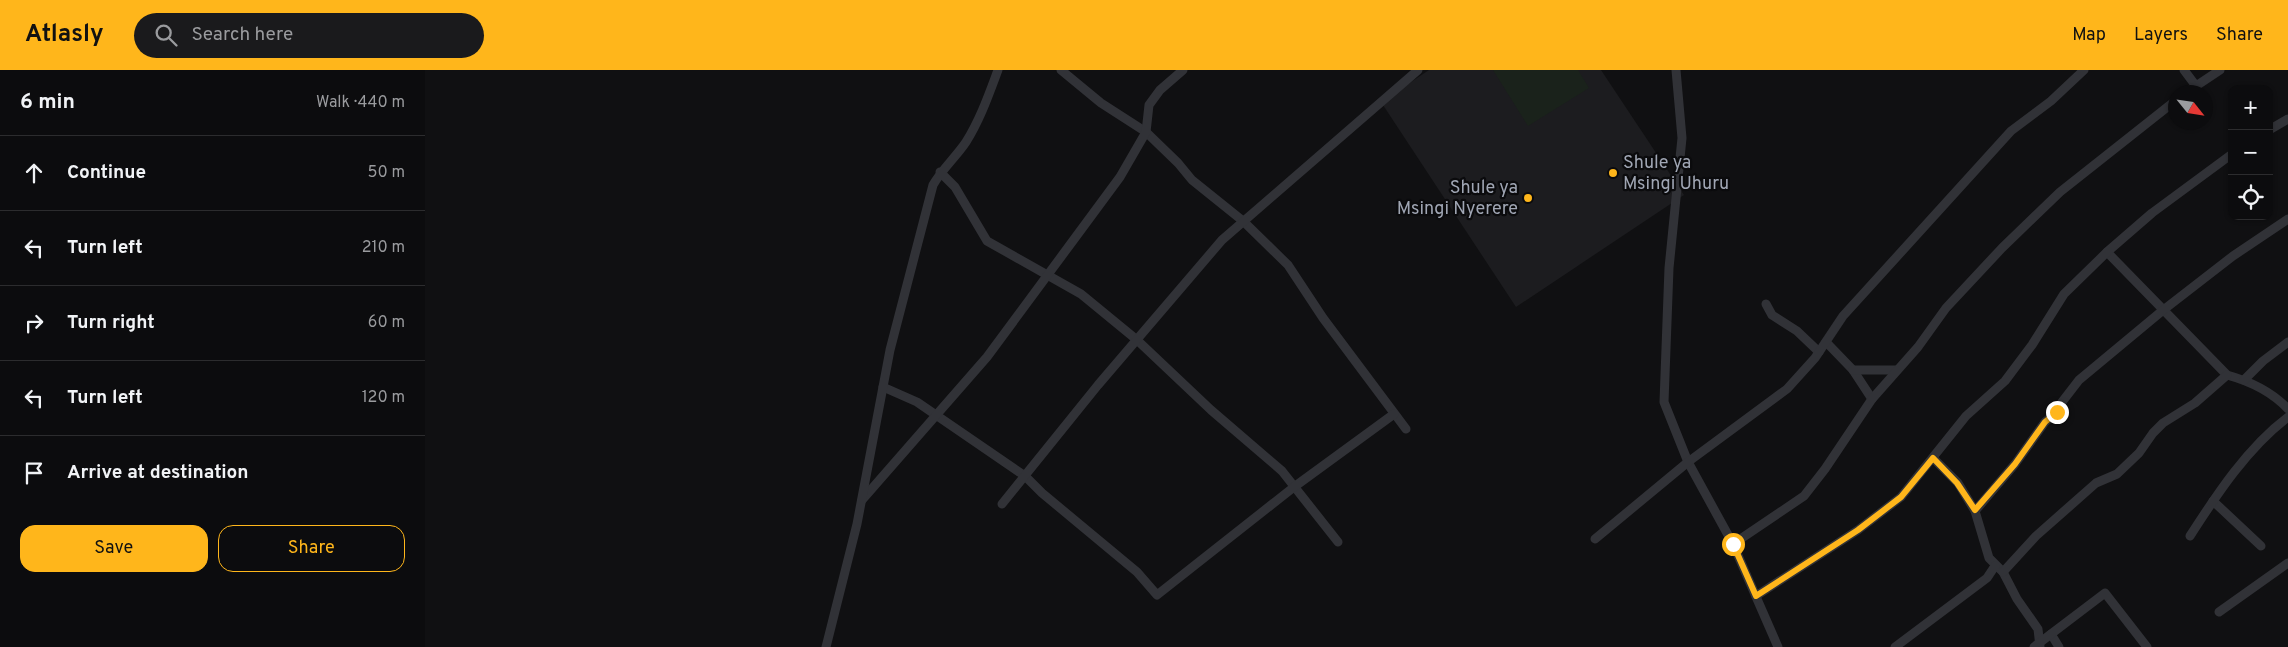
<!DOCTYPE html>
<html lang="en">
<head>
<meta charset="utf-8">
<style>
  body { margin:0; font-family:Overpass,sans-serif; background:#1a1a1c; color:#f1f3f6 }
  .controls { position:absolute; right:15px; top:15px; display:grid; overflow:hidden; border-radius:10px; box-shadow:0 1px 4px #0004 }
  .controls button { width:45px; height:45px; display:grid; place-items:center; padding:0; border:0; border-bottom:1px solid #2c2c2e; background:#0c0c0e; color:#f1f3f6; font:25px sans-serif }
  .compass { position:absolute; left:1743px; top:15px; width:45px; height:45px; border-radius:50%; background:#0c0c0e; box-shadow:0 1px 4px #0004; rotate:120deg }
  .stop { position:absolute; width:15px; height:15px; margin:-11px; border:4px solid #ffb61b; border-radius:50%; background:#fff }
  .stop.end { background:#ffb61b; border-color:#fff; box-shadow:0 1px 5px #0008 }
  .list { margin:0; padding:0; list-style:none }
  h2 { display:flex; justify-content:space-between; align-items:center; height:65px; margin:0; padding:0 20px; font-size:21px }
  h2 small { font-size:16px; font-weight:400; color:#9a9b9e }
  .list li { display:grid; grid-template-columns:32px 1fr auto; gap:15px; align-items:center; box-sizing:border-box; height:75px; padding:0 20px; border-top:1px solid #2c2c2e }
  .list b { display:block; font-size:19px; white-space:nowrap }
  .list em { font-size:16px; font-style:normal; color:#9a9b9e }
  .actions { display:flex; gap:10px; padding:15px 20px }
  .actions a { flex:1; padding:11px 0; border:1px solid #ffb61b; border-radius:15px; text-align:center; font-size:18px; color:#ffb61b }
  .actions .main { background:#ffb61b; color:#111 }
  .icon { flex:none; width:28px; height:28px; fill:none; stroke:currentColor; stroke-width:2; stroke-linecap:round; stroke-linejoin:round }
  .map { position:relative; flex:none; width:1863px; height:577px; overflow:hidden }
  header { display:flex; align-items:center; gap:30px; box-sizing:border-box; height:70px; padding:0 25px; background:#ffb61b; color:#111 }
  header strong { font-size:24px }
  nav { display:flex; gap:28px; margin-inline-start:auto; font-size:18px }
  .search { width:350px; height:45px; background:#1a1a1c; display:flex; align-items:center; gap:12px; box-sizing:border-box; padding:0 18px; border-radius:28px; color:#9a9b9e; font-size:19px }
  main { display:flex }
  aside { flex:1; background:#0c0c0e }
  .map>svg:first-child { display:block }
</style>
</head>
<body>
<header>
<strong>Atlasly</strong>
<div class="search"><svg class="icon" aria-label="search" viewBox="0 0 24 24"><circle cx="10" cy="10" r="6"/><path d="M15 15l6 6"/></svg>Search here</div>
<nav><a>Map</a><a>Layers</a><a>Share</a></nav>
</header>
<main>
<aside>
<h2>6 min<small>Walk · 440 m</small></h2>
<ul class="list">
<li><svg class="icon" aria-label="ahead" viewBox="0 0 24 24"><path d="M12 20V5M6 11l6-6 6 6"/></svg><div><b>Continue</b></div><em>50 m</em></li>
<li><svg class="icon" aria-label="left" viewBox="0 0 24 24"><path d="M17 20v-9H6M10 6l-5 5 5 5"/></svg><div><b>Turn left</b></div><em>210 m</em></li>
<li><svg class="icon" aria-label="right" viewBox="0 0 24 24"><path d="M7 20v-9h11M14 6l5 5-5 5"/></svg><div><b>Turn right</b></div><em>60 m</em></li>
<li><svg class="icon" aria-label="left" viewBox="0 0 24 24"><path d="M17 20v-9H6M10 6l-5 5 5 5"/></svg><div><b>Turn left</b></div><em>120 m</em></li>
<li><svg class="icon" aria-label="arrive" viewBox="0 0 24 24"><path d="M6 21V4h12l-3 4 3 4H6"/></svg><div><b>Arrive at destination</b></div></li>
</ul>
<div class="actions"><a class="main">Save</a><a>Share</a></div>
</aside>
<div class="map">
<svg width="1863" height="577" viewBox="0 0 1863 577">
  <rect width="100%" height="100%" fill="#101012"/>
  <path fill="#1c1c1f" d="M1004 0H1176L1259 125 1091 237 956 32Z"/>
  <path fill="#1a221b" d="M1068 0H1153L1164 18 1103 56Z"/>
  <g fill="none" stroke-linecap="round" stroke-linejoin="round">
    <g stroke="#313237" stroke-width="9">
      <path d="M636 0 676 33 721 62 753 93 767 110 818 151 863 195 898 248 981 359"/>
      <path d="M1251 0 1257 68 1244 198 1239 332 1263 392 1308 474 1353 577"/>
      <path d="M1759 0 1771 16"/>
      <path d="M1762 22 1795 0"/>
      <path d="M1844 60 1863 49"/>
      <path d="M515 102 530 117 562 171 656 224 712 270 786 340 857 401 913 472"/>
      <path d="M1682 182 1802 305C1824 311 1847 322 1863 339"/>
      <path d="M1341 234 1347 245 1372 261 1394 282"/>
      <path d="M1401 272 1428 300 1447 329"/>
      <path d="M1428 300H1471"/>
      <path d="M1819 310 1838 291 1863 272"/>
      <path d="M458 317 492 332 600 406 617 423 712 502 732 525 869 417 969 344"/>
      <path d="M1508 388 1533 413 1550 441 1564 488 1578 502 1592 529 1613 559 1615 577"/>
      <path d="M437 430 562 287 647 172 695 107 721 62 724 35 735 20 758 0"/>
      <path d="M1788 431 1836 476"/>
      <path d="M577 434 673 315 797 170 993 0"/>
      <path d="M1550 441 1590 394 1620 352 1632 342 1637 332 1654 310 1737 241 1808 186 1863 149"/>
      <path d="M1765 466C1792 424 1823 377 1863 347"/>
      <path d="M1170 469 1263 392 1362 319 1390 288 1418 246 1586 61 1626 31 1659 0"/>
      <path d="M1308 474 1379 426 1400 399 1447 329 1493 277 1521 238 1577 178 1635 122 1750 31"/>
      <path d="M1578 502 1611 466 1671 413 1692 404 1714 383 1728 363 1738 353 1770 333 1802 305"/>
      <path d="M1331 526 1433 460 1476 427 1541 346 1580 311 1607 275 1639 224 1682 182 1727 143 1807 84"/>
      <path d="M1794 542 1863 493"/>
      <path d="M1626 564 1634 577"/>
      <path d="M401 577 432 454 465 280 508 115C517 99 531 87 541 72 555 50 564 24 573 0"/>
      <path d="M1470 577 1562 508 1570 496"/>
      <path d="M1609 577 1680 523 1722 577"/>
    </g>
  </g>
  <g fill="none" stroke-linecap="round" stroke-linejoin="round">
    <path stroke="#ffb61b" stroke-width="6" d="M1308 474 1331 526 1433 460 1476 427 1508 388 1532 413 1550 440 1590 394 1620 352 1632 342"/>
  </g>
  <g fill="#ffb61b" stroke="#0b0b0d" stroke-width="2">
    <circle cx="1188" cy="103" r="5"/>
    <circle cx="1103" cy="128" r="5"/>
  </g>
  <g text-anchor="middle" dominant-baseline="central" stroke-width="4.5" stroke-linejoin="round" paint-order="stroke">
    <g font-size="18" fill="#a0a6b4" stroke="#0b0b0d" text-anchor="start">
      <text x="1198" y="93">Shule ya<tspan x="1198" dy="21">Msingi Uhuru</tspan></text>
      <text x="1093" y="118" text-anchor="end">Shule ya<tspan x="1093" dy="21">Msingi Nyerere</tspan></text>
    </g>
  </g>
</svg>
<div class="controls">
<button>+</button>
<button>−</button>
<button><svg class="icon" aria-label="locate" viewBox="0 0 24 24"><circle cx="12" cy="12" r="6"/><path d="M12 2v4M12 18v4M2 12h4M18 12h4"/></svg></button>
</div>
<svg class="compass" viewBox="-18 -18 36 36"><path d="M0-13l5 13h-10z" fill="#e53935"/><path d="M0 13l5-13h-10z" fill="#9a9b9e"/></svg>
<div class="stop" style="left:1308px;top:474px"></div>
<div class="stop end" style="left:1632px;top:342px"></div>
</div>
</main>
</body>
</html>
